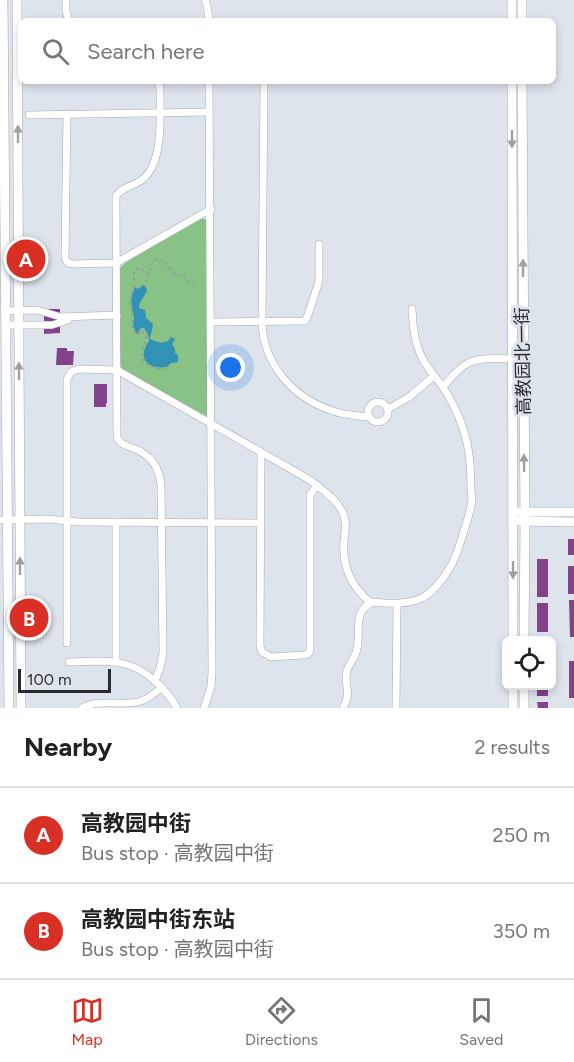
<!DOCTYPE html>
<html lang="en">
<head>
<meta charset="utf-8">
<style>
  body { margin:0; font-family:Figtree,"Noto Sans SC",sans-serif; background:#f6f6f6; color:#222 }
  .controls { position:absolute; right:18px; bottom:18px; display:grid; overflow:hidden; border-radius:9px; box-shadow:0 3px 9px #0003 }
  .controls button { width:54px; height:54px; display:grid; place-items:center; padding:0; border:0; border-bottom:2px solid #e0e0e0; background:#fff; color:#222; font:30px sans-serif }
  .scale { position:absolute; left:18px; bottom:15px; width:93px; box-sizing:border-box; padding-left:6px; border:3px solid #292c2e; border-top:0; font-size:16px; line-height:21px; white-space:nowrap; color:#292c2e; -webkit-text-stroke:4px #dee4ec; paint-order:stroke }
  .you { position:absolute; left:231px; top:368px; width:21px; height:21px; margin:-15px; border:4px solid #fff; border-radius:50%; background:#1a73e8; box-shadow:0 0 0 9px #1a73e833 }
  .badge { display:grid; place-items:center; width:39px; height:39px; border-radius:50%; background:#d93025; color:#fff; font-size:20px; font-weight:700 }
  .pin { position:absolute; translate:-50% -50%; border:3px solid #fff; box-shadow:0 2px 6px #0006 }
  .list { margin:0; padding:0; list-style:none }
  h2 { display:flex; justify-content:space-between; align-items:center; height:78px; margin:0; padding:0 24px; font-size:26px }
  h2 small { font-size:20px; font-weight:400; color:#767676 }
  .list li { display:grid; grid-template-columns:39px 1fr auto; gap:18px; align-items:center; box-sizing:border-box; height:96px; padding:0 24px; border-top:2px solid #e0e0e0 }
  .list b { display:block; font-size:22px; white-space:nowrap }
  .list p { margin:0; font-size:20px; white-space:nowrap; color:#767676 }
  .list em { font-size:20px; font-style:normal; color:#767676 }
  .icon { flex:none; width:33px; height:33px; fill:none; stroke:currentColor; stroke-width:2; stroke-linecap:round; stroke-linejoin:round }
  .map { position:relative; flex:none; width:574px; height:708px; overflow:hidden }
  .search { position:absolute; background:#fff; box-shadow:0 3px 9px #0003; left:18px; right:18px; top:18px; height:66px; display:flex; align-items:center; gap:15px; box-sizing:border-box; padding:0 21px; border-radius:9px; color:#767676; font-size:22px }
  .sheet { height:270px; background:#fff }
  nav { display:flex; justify-content:space-around; align-items:center; box-sizing:border-box; height:84px; border-top:2px solid #e0e0e0; background:#fff; font-size:16px; color:#767676 }
  nav a { display:grid; justify-items:center; gap:3px }
  nav .on { color:#d93025 }
  .map>svg:first-child { display:block }
</style>
</head>
<body>
<div class="map">
<svg width="574" height="708" viewBox="0 0 574 708">
  <rect width="100%" height="100%" fill="#dee4ec"/>
  <path fill="#89c287" d="M201 218 208 220V414L206 416 122 369 120 361V268L125 263Z"/>
  <path fill="#3291b7" d="M143 285 145 286 147 290C145 297 139 301 139 308L145 310 146 318 153 324 152 331 150 337V339L161 343 168 341 171 337 175 339 172 344 175 349V353L178 355V362L171 363 167 367C149 370 136 359 149 341L148 335 144 328H141L137 334 133 326 134 318 132 307 131 298 135 287 138 289Z"/>
  <g fill="#82438a">
    <path d="M44 309H60V333L44 334Z"/>
    <path d="M57 348H67V351H74L73 365H56Z"/>
    <path d="M94 384H107V403H106V407H94Z"/>
    <rect x="568" y="539" width="6" height="16"/>
    <rect x="537" y="559" width="11" height="38"/>
    <rect x="568" y="566" width="6" height="28"/>
    <path d="M569 600H574V637H570Z"/>
    <rect x="537" y="603" width="11" height="29"/>
    <rect x="569" y="661" width="5" height="37"/>
    <rect x="537" y="686" width="11" height="10"/>
    <path d="M537 702H548V708H538Z"/>
  </g>
  <g fill="none" stroke-linecap="round" stroke-linejoin="round">
    <g stroke="#a4a9b1" stroke-width="8">
      <g id="street">
        <path d="M66 0V11L69 21"/>
        <path d="M205 0 207 5 209 21"/>
        <path d="M264 81 262 322C263 364 293 398 333 411 344 415 357 416 369 417"/>
        <path d="M67 114 65 258 68 263 73 264 116 263 211 209"/>
        <path d="M29 115 209 112"/>
        <path d="M6 311 37 310 61 317 117 315"/>
        <path d="M211 322 305 321 308 315 319 281V244"/>
        <path d="M6 325H52L68 320"/>
        <path d="M443 387C468 356 475 358 513 359"/>
        <circle cx="378" cy="412" r="10"/>
        <path d="M388 409 409 397 434 376"/>
        <path d="M261 452 260 646 262 652 271 657 304 655 308 654 310 650V495L317 485"/>
        <path d="M0 520 47 519 79 522 261 523"/>
        <path d="M67 643V379L71 372 78 369 117 370 310 480C322 490 337 499 343 513 347 522 345 531 344 541 342 565 351 587 370 602"/>
        <path d="M69 662C87 662 107 659 125 664 147 670 166 689 177 708"/>
        <path d="M116 662V522"/>
        <path d="M155 681 160 668 163 653 161 486C160 468 151 455 133 448 127 446 121 445 117 438L116 196C122 186 134 187 143 179 164 162 160 113 160 88L158 81"/>
        <path d="M82 708C99 698 122 707 141 701 148 699 155 693 161 688"/>
        <path d="M204 708 211 687 212 672 209 81"/>
        <path d="M343 708C353 691 343 685 347 671 349 663 356 657 357 649 361 633 352 612 372 602 415 606 430 602 452 564 457 554 460 544 463 534 466 524 472 508 472 498 472 495 471 492 471 489 471 452 467 430 449 397 442 384 432 374 425 363 415 347 413 328 412 309"/>
        <path d="M396 708 397 604"/>
      </g>
    </g>
    <g stroke="#a4a9b1" stroke-width="10">
      <g id="secondary">
        <path d="M3 0 9 708"/>
        <path d="M17 0 21 708"/>
        <path d="M512 0V21"/>
        <path d="M522 0V21"/>
        <path d="M512 81 513 640"/>
        <path d="M522 81 525 521 524 640"/>
        <path d="M519 512H574"/>
        <path d="M519 521 574 522"/>
        <path d="M513 708V686"/>
        <path d="M524 708V686"/>
      </g>
    </g>
    <g stroke="#93979d" stroke-width="1.5" stroke-dasharray="3 3" stroke-linecap="butt">
      <path d="M149 273 139 268 136 269 134 272V287L130 303 132 318V328L136 335 142 331 146 336C146 341 144 345 142 350 139 365 154 370 166 368"/>
      <path d="M146 282 152 263 157 259C167 261 168 265 172 273L183 276 194 286"/>
    </g>
    <use href="#street" stroke="#fff" stroke-width="7"/>
    <use href="#secondary" stroke="#fff" stroke-width="9"/>
  </g>
  <defs><path id="oneway-solid" d="M-6-.8H1V-3.2L6.5 0L1 3.2V.8H-6Z" transform="scale(1.5)"/></defs>
  <g fill="#9fa0a1">
    <use href="#oneway-solid" transform="translate(18 134) rotate(-90)"/>
    <use href="#oneway-solid" transform="translate(512 139) rotate(90)"/>
    <use href="#oneway-solid" transform="translate(523 268) rotate(-90)"/>
    <use href="#oneway-solid" transform="translate(19 371) rotate(-90)"/>
    <use href="#oneway-solid" transform="translate(524 463) rotate(-91)"/>
    <use href="#oneway-solid" transform="translate(20 566) rotate(-90)"/>
    <use href="#oneway-solid" transform="translate(513 570) rotate(90)"/>
  </g>
  <g text-anchor="middle" dominant-baseline="central" stroke-width="6" stroke-linejoin="round" paint-order="stroke">
    <g font-size="18" fill="#292c2e" stroke="#dee4ec">
      <text transform="translate(523 361) rotate(-91)">高教园北一街</text>
    </g>
  </g>
</svg>
<div class="controls">
<button><svg class="icon" aria-label="locate" viewBox="0 0 24 24"><circle cx="12" cy="12" r="6"/><path d="M12 2v4M12 18v4M2 12h4M18 12h4"/></svg></button>
</div>
<div class="scale">100 m</div>
<div class="you"></div>
<div class="pin badge" style="left:26px;top:259px">A</div>
<div class="pin badge" style="left:29px;top:618px">B</div>
<div class="search"><svg class="icon" aria-label="search" viewBox="0 0 24 24"><circle cx="10" cy="10" r="6"/><path d="M15 15l6 6"/></svg>Search here</div>
</div>
<section class="sheet">
<h2>Nearby<small>2 results</small></h2>
<ul class="list">
<li><span class="badge">A</span><div><b>高教园中街</b><p>Bus stop · 高教园中街</p></div><em>250 m</em></li>
<li><span class="badge">B</span><div><b>高教园中街东站</b><p>Bus stop · 高教园中街</p></div><em>350 m</em></li>
</ul>
</section>
<nav>
<a class="on"><svg class="icon" aria-label="map" viewBox="0 0 24 24"><path d="M3 6l6-2 6 2 6-2v14l-6 2-6-2-6 2zM9 4v14M15 6v14"/></svg>Map</a>
<a><svg class="icon" aria-label="directions" viewBox="0 0 24 24"><path d="M12 3l9 9-9 9-9-9zM9 14v-3h6M13 9l2 2-2 2"/></svg>Directions</a>
<a><svg class="icon" aria-label="saved" viewBox="0 0 24 24"><path d="M7 4h10v16l-5-4-5 4z"/></svg>Saved</a>
</nav>
</body>
</html>
